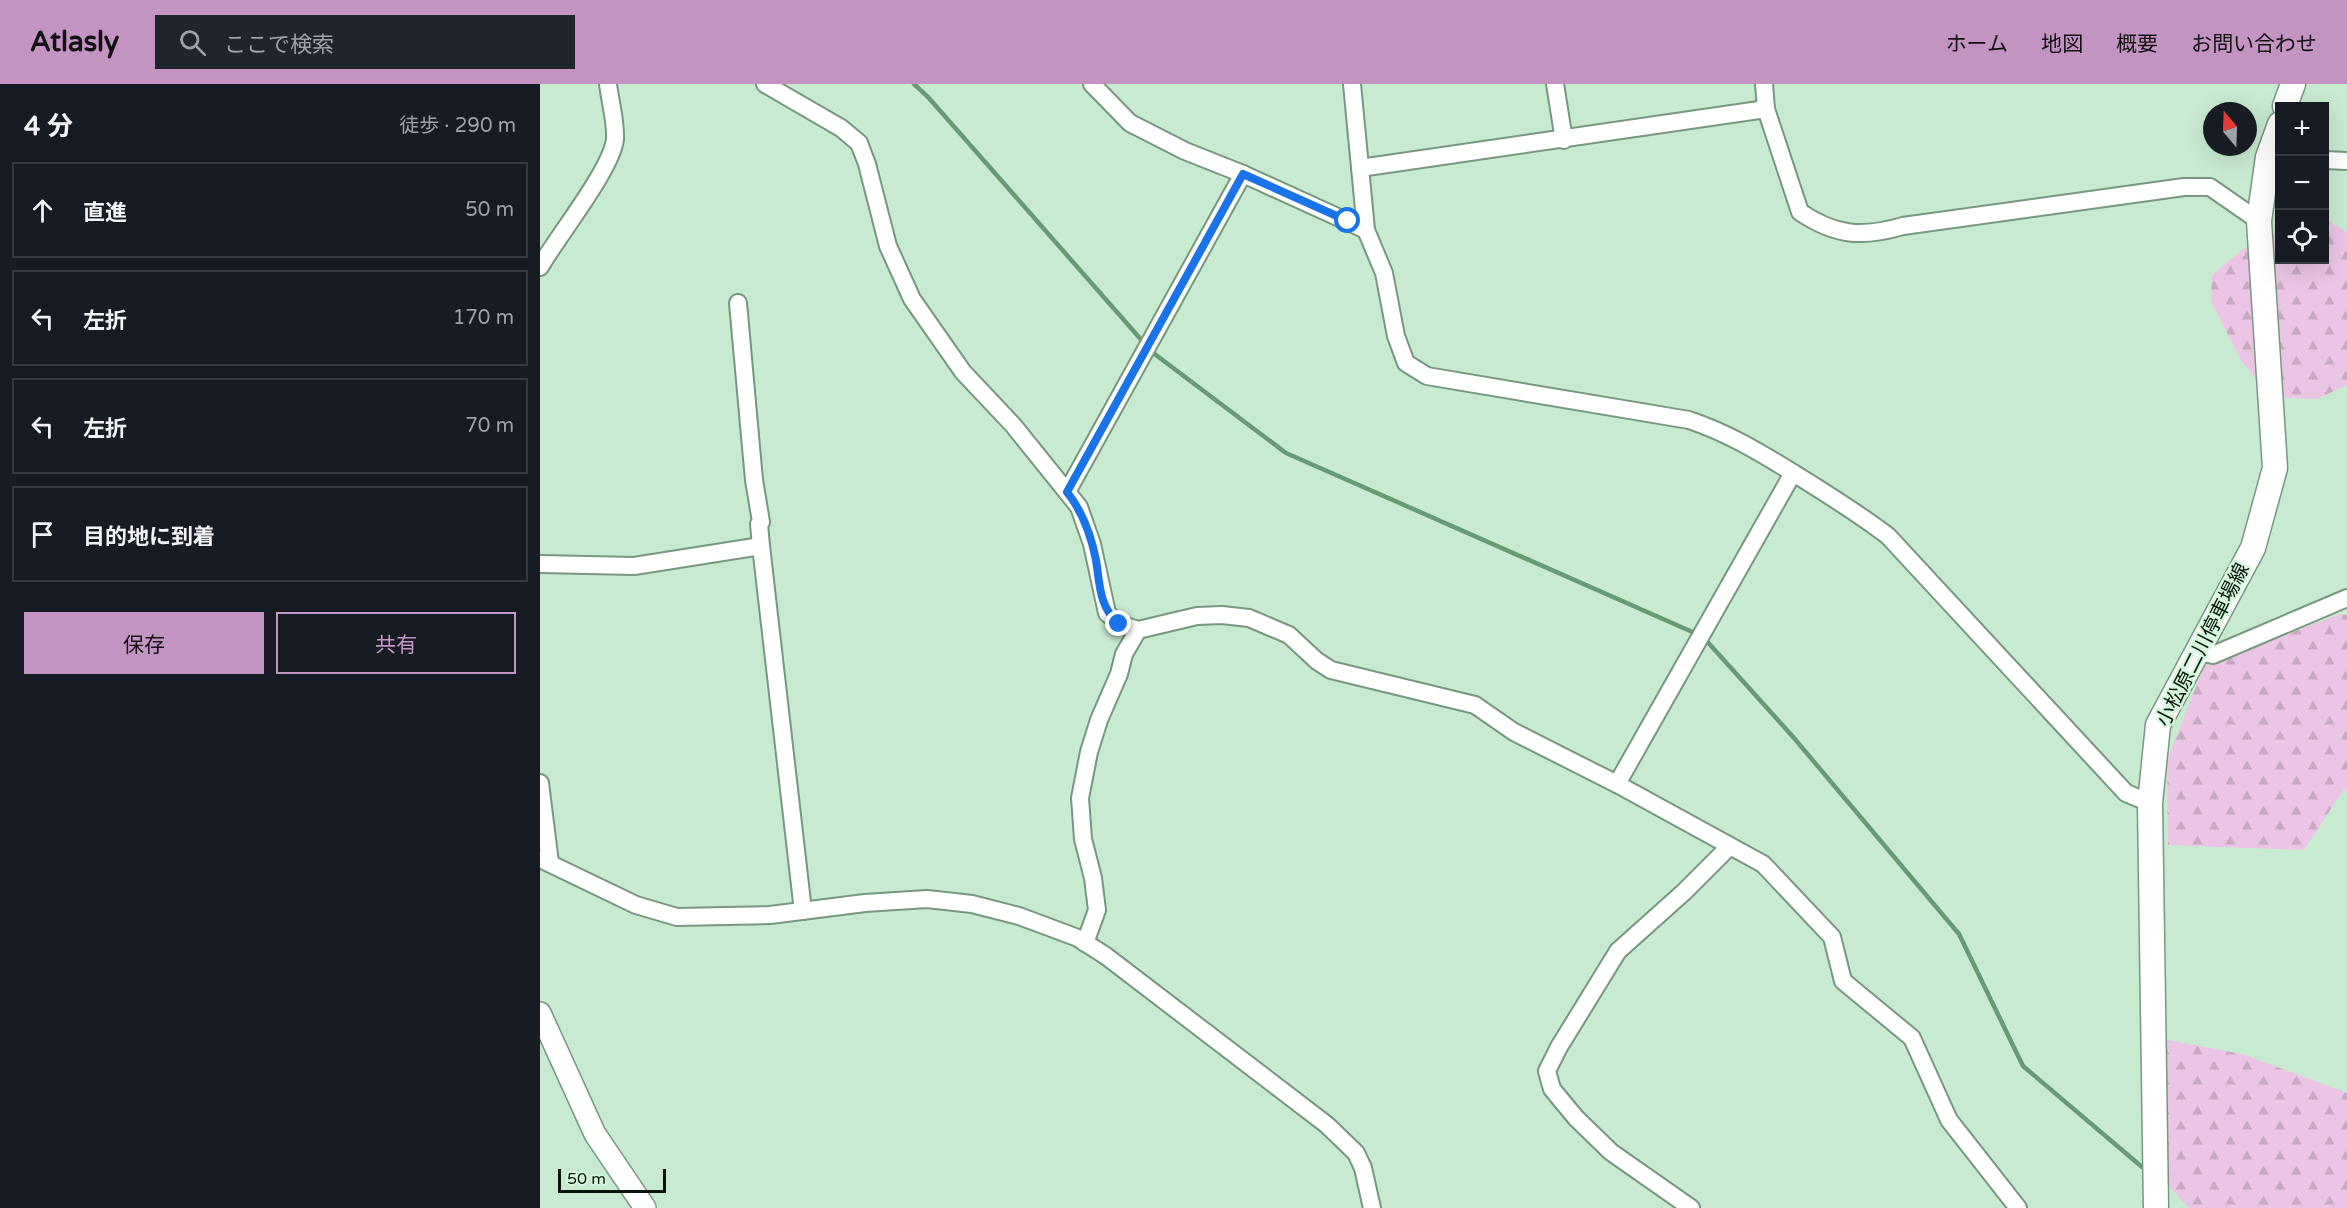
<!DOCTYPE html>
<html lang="ja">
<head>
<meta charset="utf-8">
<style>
  body { margin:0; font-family:"Varela Round","Noto Sans JP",sans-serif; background:#20242c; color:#f1f3f6 }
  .controls { position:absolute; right:18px; top:18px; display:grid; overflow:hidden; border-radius:0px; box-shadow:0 6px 24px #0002 }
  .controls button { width:54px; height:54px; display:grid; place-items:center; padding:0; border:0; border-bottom:2px solid #363941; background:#171b24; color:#f1f3f6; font:30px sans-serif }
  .compass { position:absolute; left:1663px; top:18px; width:54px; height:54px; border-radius:50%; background:#171b24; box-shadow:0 6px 24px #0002; rotate:341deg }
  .scale { position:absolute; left:18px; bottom:15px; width:108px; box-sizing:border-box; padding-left:6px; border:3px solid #08140b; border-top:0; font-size:16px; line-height:21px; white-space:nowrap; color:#08140b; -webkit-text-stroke:4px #d5f7dd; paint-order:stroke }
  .stop { position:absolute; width:18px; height:18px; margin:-14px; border:4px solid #1a73e8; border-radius:50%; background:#fff }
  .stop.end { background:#1a73e8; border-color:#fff; box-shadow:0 2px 6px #0008 }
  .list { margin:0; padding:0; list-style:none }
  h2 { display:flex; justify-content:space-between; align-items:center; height:78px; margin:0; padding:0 24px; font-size:26px }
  h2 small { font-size:20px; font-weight:400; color:#9ea1a6 }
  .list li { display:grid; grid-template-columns:39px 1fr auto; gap:18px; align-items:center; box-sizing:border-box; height:96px; margin:0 12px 12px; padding:0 12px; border:2px solid #363941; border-radius:0px }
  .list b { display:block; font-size:22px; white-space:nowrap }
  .list em { font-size:20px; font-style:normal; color:#9ea1a6 }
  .actions { display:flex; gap:12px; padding:18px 24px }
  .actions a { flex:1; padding:14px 0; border:2px solid #c393c1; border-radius:0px; text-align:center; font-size:21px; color:#c393c1 }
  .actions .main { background:#c393c1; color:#111 }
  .icon { flex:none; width:33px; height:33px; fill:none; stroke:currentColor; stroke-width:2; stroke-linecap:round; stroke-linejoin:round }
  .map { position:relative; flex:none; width:1807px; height:1124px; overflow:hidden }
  header { display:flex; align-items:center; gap:36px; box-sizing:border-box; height:84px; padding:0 30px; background:#c393c1; color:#111 }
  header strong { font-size:28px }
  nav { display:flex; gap:33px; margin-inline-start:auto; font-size:21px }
  .search { width:420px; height:54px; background:#20242c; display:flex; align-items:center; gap:15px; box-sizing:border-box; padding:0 21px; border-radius:0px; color:#9ea1a6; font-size:22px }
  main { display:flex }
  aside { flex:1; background:#171b24 }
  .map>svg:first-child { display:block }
</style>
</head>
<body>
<header>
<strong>Atlasly</strong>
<div class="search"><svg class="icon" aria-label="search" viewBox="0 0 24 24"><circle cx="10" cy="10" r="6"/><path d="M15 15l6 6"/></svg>ここで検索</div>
<nav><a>ホーム</a><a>地図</a><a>概要</a><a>お問い合わせ</a></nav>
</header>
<main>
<aside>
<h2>4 分<small>徒歩 · 290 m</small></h2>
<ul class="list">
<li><svg class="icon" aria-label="ahead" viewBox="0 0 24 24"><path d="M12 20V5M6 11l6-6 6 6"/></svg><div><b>直進</b></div><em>50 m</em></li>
<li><svg class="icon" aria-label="left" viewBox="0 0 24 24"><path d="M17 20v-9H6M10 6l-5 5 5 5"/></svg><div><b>左折</b></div><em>170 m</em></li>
<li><svg class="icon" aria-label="left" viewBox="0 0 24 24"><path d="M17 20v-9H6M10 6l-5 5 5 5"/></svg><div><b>左折</b></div><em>70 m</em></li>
<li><svg class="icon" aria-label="arrive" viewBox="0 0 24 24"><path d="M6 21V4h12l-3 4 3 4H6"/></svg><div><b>目的地に到着</b></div></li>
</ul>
<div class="actions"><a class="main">保存</a><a>共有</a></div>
</aside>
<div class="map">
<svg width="1807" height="1124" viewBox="0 0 1807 1124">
  <defs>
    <pattern id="forest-firs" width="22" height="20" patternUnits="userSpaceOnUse" patternTransform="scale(1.5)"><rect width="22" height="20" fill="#ecc4e5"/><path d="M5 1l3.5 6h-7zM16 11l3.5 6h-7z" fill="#c9a8c3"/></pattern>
  </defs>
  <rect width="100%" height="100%" fill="#c8ead0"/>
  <g fill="url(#forest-firs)">
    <path d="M1790 138 1807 148V301L1777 315 1731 313 1702 278 1671 217 1672 191 1702 166 1739 147 1740 176H1784L1785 139Z"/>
    <path d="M1800 530 1807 531V707L1804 705 1764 766 1628 761 1627 677 1664 582Z"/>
    <path d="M1627 956 1702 970 1807 1009V1124H1649L1626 1099Z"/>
  </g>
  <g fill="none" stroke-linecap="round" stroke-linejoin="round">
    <g stroke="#679b75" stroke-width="4.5">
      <path d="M374 0 388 13 612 268 746 369 1157 550"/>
      <path d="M1164 554 1254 654 1419 850 1483 982 1602 1083"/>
    </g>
    <g stroke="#77977f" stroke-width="20">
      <g id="minor">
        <path d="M225 0 301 44 319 59 327 80 348 162 372 215 423 288 473 341 539 423 552 460 567 529 579 540 598 546 657 532 682 531 709 534 749 551 777 577 791 586 935 621 974 648 1077 700 1223 780 1292 853 1303 897 1372 954 1409 1036 1478 1124"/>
        <path d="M552 0 590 39 645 67 703 90 826 146"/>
        <path d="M812 0 826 146 844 189 856 252 866 279 887 292 1149 336C1188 349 1221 369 1255 390 1287 410 1318 429 1348 452L1586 709 1610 719"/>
        <path d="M1015 0 1024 56"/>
        <path d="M1224 0 1226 25 1260 128C1296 152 1322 154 1363 142L1644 103H1670L1719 137"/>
        <path d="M1784 76 1807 77"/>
        <path d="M820 84 1226 25"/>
        <path d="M0 183C17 153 72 85 75 55 76 38 70 17 68 0"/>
        <path d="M198 219 214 396 221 438 219 440 221 462 263 827"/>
        <path d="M527 408 703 90"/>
        <path d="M0 480 94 482 221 462"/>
        <path d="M1659 568 1673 571 1807 514"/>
        <path d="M0 699 10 779"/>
        <path d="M1077 700 1253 389"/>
        <path d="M0 775 96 821 137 833 230 831 325 819 387 815 432 820 479 832 538 854 566 872 787 1041 816 1069 823 1084 832 1124"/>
        <path d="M545 859 557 826 553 794 543 755 540 714 549 668 559 636 579 590 584 570 598 546"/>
        <path d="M1151 1124 1071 1068 1036 1034 1012 1005 1007 987 1019 963 1078 867 1144 808 1189 763"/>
      </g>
    </g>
    <g stroke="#77977f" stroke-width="24">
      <path id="tertiary" d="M0 929 55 1050 105 1124"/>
    </g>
    <g stroke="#77977f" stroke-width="27">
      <g id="secondary">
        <path d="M1745 22 1753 0"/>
        <path d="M1616 1124 1610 719 1618 641 1713 464 1735 384 1719 137 1728 73 1740 40"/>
      </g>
    </g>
    <use href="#minor" stroke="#fff" stroke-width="16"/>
    <use href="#tertiary" stroke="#fff" stroke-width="21"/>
    <use href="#secondary" stroke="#fff" stroke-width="24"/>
  </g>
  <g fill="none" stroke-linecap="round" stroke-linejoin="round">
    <path stroke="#1a73e8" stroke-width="8" d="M579 540C559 523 560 501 556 476 551 451 543 428 527 408L703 90 808 137"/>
  </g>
  <g text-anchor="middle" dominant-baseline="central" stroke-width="5" stroke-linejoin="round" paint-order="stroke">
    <g font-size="20" fill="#08140b" stroke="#d5f7dd">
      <text transform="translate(1663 561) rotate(-63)">小松原二川停車場線</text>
    </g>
  </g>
</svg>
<div class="controls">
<button>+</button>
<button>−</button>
<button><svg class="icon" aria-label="locate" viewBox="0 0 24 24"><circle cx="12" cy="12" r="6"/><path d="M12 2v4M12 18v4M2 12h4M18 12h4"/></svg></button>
</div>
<svg class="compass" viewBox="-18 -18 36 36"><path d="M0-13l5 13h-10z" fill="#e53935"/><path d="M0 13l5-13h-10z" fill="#9ea1a6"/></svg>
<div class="scale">50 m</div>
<div class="stop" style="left:808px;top:137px"></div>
<div class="stop end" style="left:579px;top:540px"></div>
</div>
</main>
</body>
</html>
